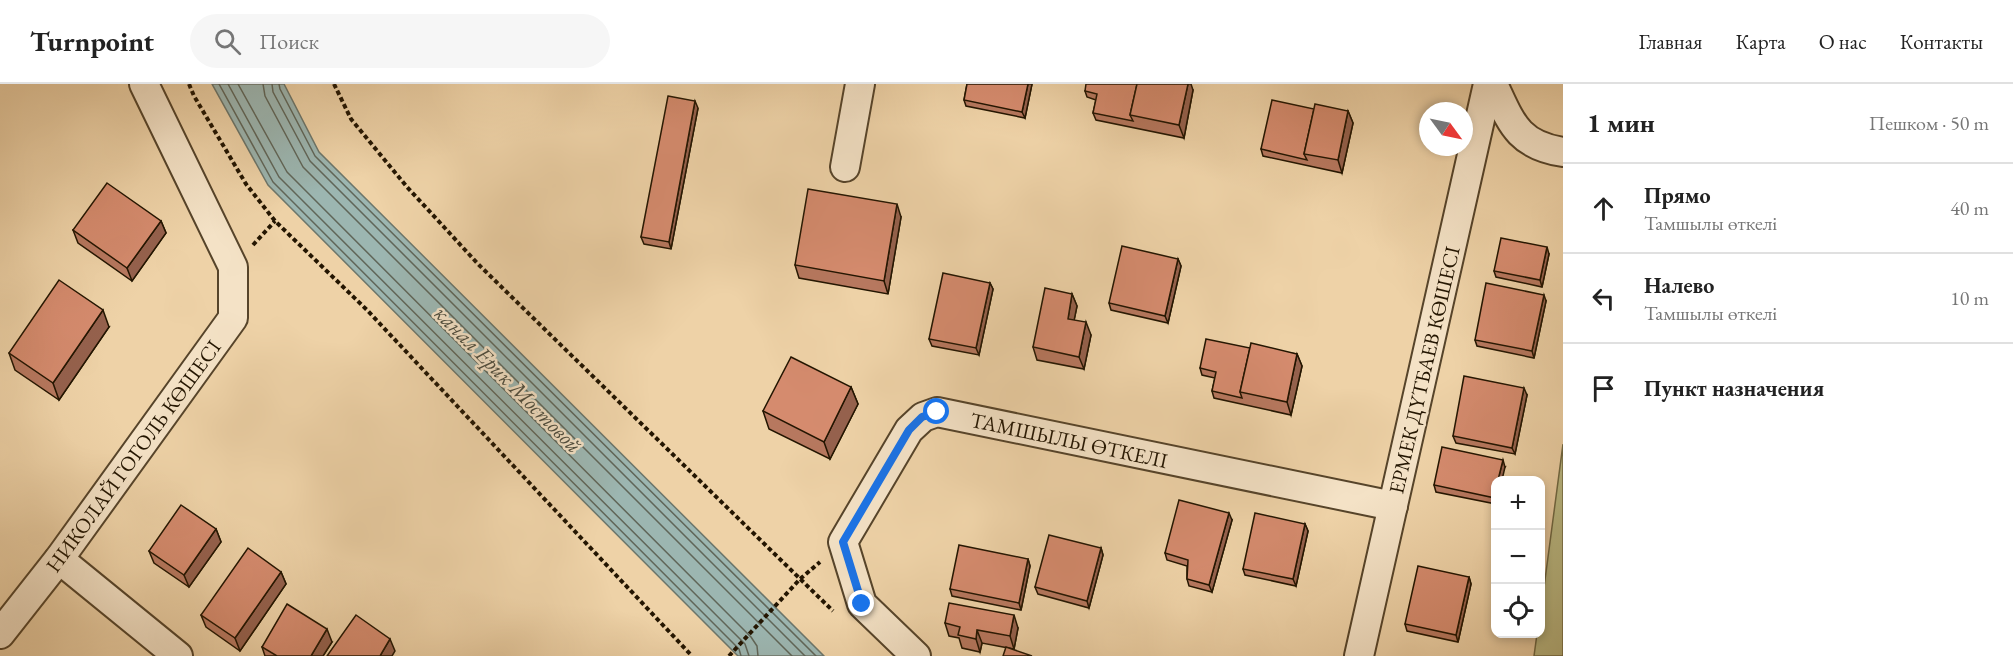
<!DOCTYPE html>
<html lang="ru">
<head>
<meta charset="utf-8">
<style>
  body { margin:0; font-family:"EB Garamond",serif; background:#f6f6f6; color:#222 }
  .controls { position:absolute; right:18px; bottom:18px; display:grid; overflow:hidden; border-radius:12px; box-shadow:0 3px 9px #0003 }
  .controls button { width:54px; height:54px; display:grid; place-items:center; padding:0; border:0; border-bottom:2px solid #e0e0e0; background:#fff; color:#222; font:30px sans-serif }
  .compass { position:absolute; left:1419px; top:18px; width:54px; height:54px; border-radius:50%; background:#fff; box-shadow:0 3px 9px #0003; rotate:123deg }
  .stop { position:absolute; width:18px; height:18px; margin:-14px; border:4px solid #1a73e8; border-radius:50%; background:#fff }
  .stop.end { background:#1a73e8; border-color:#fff; box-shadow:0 2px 6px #0008 }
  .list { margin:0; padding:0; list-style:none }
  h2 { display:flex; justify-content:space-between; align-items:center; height:78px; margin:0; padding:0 24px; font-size:26px }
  h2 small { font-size:20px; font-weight:400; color:#767676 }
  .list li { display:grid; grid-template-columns:39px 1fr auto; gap:18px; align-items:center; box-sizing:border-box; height:90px; padding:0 24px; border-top:2px solid #e0e0e0 }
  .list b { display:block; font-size:22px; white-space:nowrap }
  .list p { margin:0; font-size:20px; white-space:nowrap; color:#767676 }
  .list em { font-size:20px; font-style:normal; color:#767676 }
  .icon { flex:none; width:33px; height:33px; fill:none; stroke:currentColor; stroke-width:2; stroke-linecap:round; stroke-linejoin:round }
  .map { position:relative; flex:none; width:1563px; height:572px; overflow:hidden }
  header { display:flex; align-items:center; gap:36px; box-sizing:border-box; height:84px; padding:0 30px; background:#fff; border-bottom:2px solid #e0e0e0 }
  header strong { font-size:28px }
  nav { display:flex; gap:33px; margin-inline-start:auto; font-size:21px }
  .search { width:420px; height:54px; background:#f6f6f6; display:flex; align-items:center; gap:15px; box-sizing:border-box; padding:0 21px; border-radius:33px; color:#767676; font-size:22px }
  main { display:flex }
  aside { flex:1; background:#fff }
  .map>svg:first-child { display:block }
</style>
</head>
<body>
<header>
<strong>Turnpoint</strong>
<div class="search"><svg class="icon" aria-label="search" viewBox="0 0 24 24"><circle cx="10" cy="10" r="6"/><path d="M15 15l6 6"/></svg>Поиск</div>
<nav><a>Главная</a><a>Карта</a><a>О нас</a><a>Контакты</a></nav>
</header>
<main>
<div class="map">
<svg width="1563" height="572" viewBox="0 0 1563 572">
  <rect width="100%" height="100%" fill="#eed2a7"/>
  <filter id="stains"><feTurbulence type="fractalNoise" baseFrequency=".00333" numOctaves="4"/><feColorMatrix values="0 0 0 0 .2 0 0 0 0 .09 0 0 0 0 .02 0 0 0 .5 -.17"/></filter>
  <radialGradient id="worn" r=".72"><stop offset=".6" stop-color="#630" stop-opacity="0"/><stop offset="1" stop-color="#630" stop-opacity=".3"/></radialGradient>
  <path fill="#babb85" stroke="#6e6843" stroke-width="1.5" d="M1563 360V572H1534L1537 550H1540L1541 526Z"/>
  <path fill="#9cb6b1" stroke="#6c766b" stroke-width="1.5" d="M212 0H284L319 68 824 572H738L268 101Z"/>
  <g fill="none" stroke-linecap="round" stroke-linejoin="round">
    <g stroke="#606659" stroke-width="1.5">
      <path d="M219 0 273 98 739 565 741 572"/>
      <path d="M228 0 279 93 745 560 749 572"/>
      <path d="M238 0 287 88 751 553 757 562 758 572"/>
      <path d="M263 0 265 12 303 83 792 572"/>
      <path d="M272 0 273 8 310 77 805 572"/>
      <path d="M279 0 280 5 315 72 816 572"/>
    </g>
    <g stroke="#56442a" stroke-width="32">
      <g id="minor">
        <path d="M1493 0C1511 38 1517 61 1563 68"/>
        <path d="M845 83 860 0"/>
        <path d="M59 475 178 572"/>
        <path d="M0 550 59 475 233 234V183L144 0"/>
        <path d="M916 572 862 520 843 458 909 346 923 333 937 328 1393 422"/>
        <path d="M1359 572 1488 0"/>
      </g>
    </g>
    <g stroke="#231501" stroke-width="4" stroke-dasharray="4.5 3" stroke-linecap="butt">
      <path d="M189 0 194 12 246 100 275 137 367 226 692 572"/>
      <path d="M334 0 351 35 407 103 479 181 833 527"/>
      <path d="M253 161 275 137"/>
      <path d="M729 572 800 495 820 478"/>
    </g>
    <use href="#minor" stroke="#f4e2c6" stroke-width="28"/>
  </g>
  <g fill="#b7785f" stroke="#231501" stroke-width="1.5">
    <path d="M967 0H1032L1025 34 966 22 964 16Z"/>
    <path d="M1193 6 1184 54 1096 36 1093 29 1096 16 1087 13 1085 7Z"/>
    <path d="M698 24 671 165 644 160 641 153Z"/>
    <path d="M1348 27 1353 39 1342 89 1263 72 1261 65Z"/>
    <path d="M901 133 888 210 799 194 795 181Z"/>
    <path d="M161 137 166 149 132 197 78 159 73 146Z"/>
    <path d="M1549 170 1542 203 1496 193 1494 187Z"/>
    <path d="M1178 175 1181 182 1168 239 1111 226 1109 219Z"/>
    <path d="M990 199 993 205 979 271 932 262 929 255Z"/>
    <path d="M1072 210 1077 222 1074 236 1091 251 1084 285 1037 276 1033 263Z"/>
    <path d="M1546 217 1534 274 1477 262 1475 256Z"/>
    <path d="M109 243 59 316 15 286 9 269Z"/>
    <path d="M1250 264 1297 270 1302 282 1291 331 1214 314 1212 307 1215 294 1202 291 1200 284Z"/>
    <path d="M851 303 858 320 830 375 769 345 763 327Z"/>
    <path d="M1527 311 1515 370 1456 359 1453 352Z"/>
    <path d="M1505 383 1496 396V420L1436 408 1434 401Z"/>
    <path d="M1232 436 1212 508 1189 502 1187 495V482L1167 476 1165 469Z"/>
    <path d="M1305 440 1308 447 1296 502 1245 491 1243 485Z"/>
    <path d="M216 445 221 458 189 503 154 479 149 467Z"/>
    <path d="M1101 464 1103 471 1089 524 1038 510 1035 503Z"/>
    <path d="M1028 475 1030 482 1021 526 952 512 950 505Z"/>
    <path d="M281 488 286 500 240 567 206 543 201 531Z"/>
    <path d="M1469 493 1471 500 1458 558 1407 547 1405 540Z"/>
    <path d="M945 539 1018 544 1014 565 982 559 980 568 962 564 959 554 949 552Z"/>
    <path d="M332 558 323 572H265L262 563Z"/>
  </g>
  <g fill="#95614d" stroke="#231501" stroke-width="1.5">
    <path d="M1028 0H1032L1025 34 1022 28Z"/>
    <path d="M1188 0H1191L1193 6 1184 54 1179 41Z"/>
    <path d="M695 17 698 24 671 165 669 158Z"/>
    <path d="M1348 27 1353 39 1342 89 1338 76Z"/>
    <path d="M897 120 901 133 888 210 884 197Z"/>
    <path d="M161 137 166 149 132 197 127 184Z"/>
    <path d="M1547 163 1549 170 1542 203 1540 196Z"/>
    <path d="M1178 175 1181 182 1168 239 1165 232Z"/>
    <path d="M990 199 993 205 979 271 976 264Z"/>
    <path d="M1072 210 1077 222 1072 247 1068 235Z"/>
    <path d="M1544 211 1546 217 1534 274 1532 267Z"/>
    <path d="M103 226 109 243 59 316 53 299Z"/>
    <path d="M1086 238 1091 251 1084 285 1079 273Z"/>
    <path d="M1297 270 1302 282 1291 331 1287 318Z"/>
    <path d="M851 303 858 320 830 375 824 358Z"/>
    <path d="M1524 304 1527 311 1515 370 1512 364Z"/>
    <path d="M1503 376 1505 383 1502 396H1498Z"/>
    <path d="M1229 429 1232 436 1212 508 1209 501Z"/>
    <path d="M1305 440 1308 447 1296 502 1293 495Z"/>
    <path d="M216 445 221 458 189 503 184 491Z"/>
    <path d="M1101 464 1103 471 1089 524 1087 517Z"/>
    <path d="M1028 475 1030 482 1021 526 1019 519Z"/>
    <path d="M281 488 286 500 240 567 235 554Z"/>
    <path d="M1469 493 1471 500 1458 558 1456 551Z"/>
    <path d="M1014 531 1018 544 1014 565 1010 552Z"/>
    <path d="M327 545 332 558 323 572H311Z"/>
    <path d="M977 546 982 559 980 568 976 555Z"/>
    <path d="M390 555 395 567 392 572H380Z"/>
  </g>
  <g fill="#d58b6e" stroke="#231501" stroke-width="1.5">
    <path d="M967 0H1028L1022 28 964 16Z"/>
    <path d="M1086 0H1137L1130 31 1133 37 1093 29 1097 10 1085 7Z"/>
    <path d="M1137 0H1188L1179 41 1130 31Z"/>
    <path d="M668 12 695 17 669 158 641 153Z"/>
    <path d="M1272 16 1314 25 1304 70 1307 76 1261 65Z"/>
    <path d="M1315 20 1348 27 1338 76 1304 70Z"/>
    <path d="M107 99 161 137 127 184 73 146Z"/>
    <path d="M808 105 897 120 884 197 795 181Z"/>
    <path d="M1501 154 1547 163 1540 196 1494 187Z"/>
    <path d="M1122 162 1178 175 1165 232 1109 219Z"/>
    <path d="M943 189 990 199 976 264 929 255Z"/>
    <path d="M59 196 103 226 53 299 9 269Z"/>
    <path d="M1486 199 1544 211 1532 267 1475 256Z"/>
    <path d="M1045 204 1072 210 1068 235 1086 238 1079 273 1033 263Z"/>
    <path d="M1206 255 1250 264 1240 308 1242 314 1212 307 1216 288 1200 284Z"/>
    <path d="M1251 259 1297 270 1287 318 1240 308Z"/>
    <path d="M791 273 851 303 824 358 763 327Z"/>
    <path d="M1464 292 1524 304 1512 364 1453 352Z"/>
    <path d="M1442 363 1503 376 1498 396H1496L1495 414 1434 401Z"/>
    <path d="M1179 416 1229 429 1209 501 1187 495 1188 476 1165 469Z"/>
    <path d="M181 421 216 445 184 491 149 467Z"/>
    <path d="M1255 429 1305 440 1293 495 1243 485Z"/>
    <path d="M1049 451 1101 464 1087 517 1035 503Z"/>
    <path d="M959 461 1028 475 1019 519 950 505Z"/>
    <path d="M248 464 281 488 235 554 201 531Z"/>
    <path d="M1418 482 1469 493 1456 551 1405 540Z"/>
    <path d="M949 519 1014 531 1010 552 977 546 976 555 958 551 960 543 945 539Z"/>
    <path d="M287 520 327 545 311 572H277L262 563Z"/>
    <path d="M356 531 390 555 380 572H327Z"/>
    <path d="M1006 563 1032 572H1003Z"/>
  </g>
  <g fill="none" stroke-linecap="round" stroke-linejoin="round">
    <path stroke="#1a73e8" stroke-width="8" d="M862 520 843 458 909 346 922 333 937 328"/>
  </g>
  <g text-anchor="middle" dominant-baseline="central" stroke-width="5" stroke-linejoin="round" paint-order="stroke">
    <g font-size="21" fill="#231501" stroke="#f4e2c6">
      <text transform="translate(1424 286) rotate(-77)">ЕРМЕК ДҮТБАЕВ КӨШЕСI</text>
      <text transform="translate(1069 356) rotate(12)">ТАМШЫЛЫ ӨТКЕЛІ</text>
      <text transform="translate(133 372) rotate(-54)">НИКОЛАЙ ГОГОЛЬ КӨШЕСІ</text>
    </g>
    <g font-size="22" font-style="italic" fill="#4d4d3f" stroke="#f4e2c6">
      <text transform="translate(508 295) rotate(45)">канал Ерик Мостовой</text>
    </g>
  </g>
  <rect width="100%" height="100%" filter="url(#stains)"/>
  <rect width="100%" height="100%" fill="url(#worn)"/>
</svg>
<div class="controls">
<button>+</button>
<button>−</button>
<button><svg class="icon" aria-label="locate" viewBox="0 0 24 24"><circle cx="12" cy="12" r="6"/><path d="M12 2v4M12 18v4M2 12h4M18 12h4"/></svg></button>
</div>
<svg class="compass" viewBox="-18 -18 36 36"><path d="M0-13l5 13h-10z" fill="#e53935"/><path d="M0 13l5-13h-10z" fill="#767676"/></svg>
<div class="stop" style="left:937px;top:328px"></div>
<div class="stop end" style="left:862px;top:520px"></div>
</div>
<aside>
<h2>1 мин<small>Пешком · 50 m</small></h2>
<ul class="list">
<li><svg class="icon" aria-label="ahead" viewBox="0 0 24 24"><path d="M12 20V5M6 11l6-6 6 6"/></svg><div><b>Прямо</b><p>Тамшылы өткелі</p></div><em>40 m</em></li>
<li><svg class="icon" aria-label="left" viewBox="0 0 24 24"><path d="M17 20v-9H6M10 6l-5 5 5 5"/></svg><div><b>Налево</b><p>Тамшылы өткелі</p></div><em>10 m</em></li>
<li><svg class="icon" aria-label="arrive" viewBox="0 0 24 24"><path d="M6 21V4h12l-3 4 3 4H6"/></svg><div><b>Пункт назначения</b></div></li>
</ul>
</aside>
</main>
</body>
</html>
